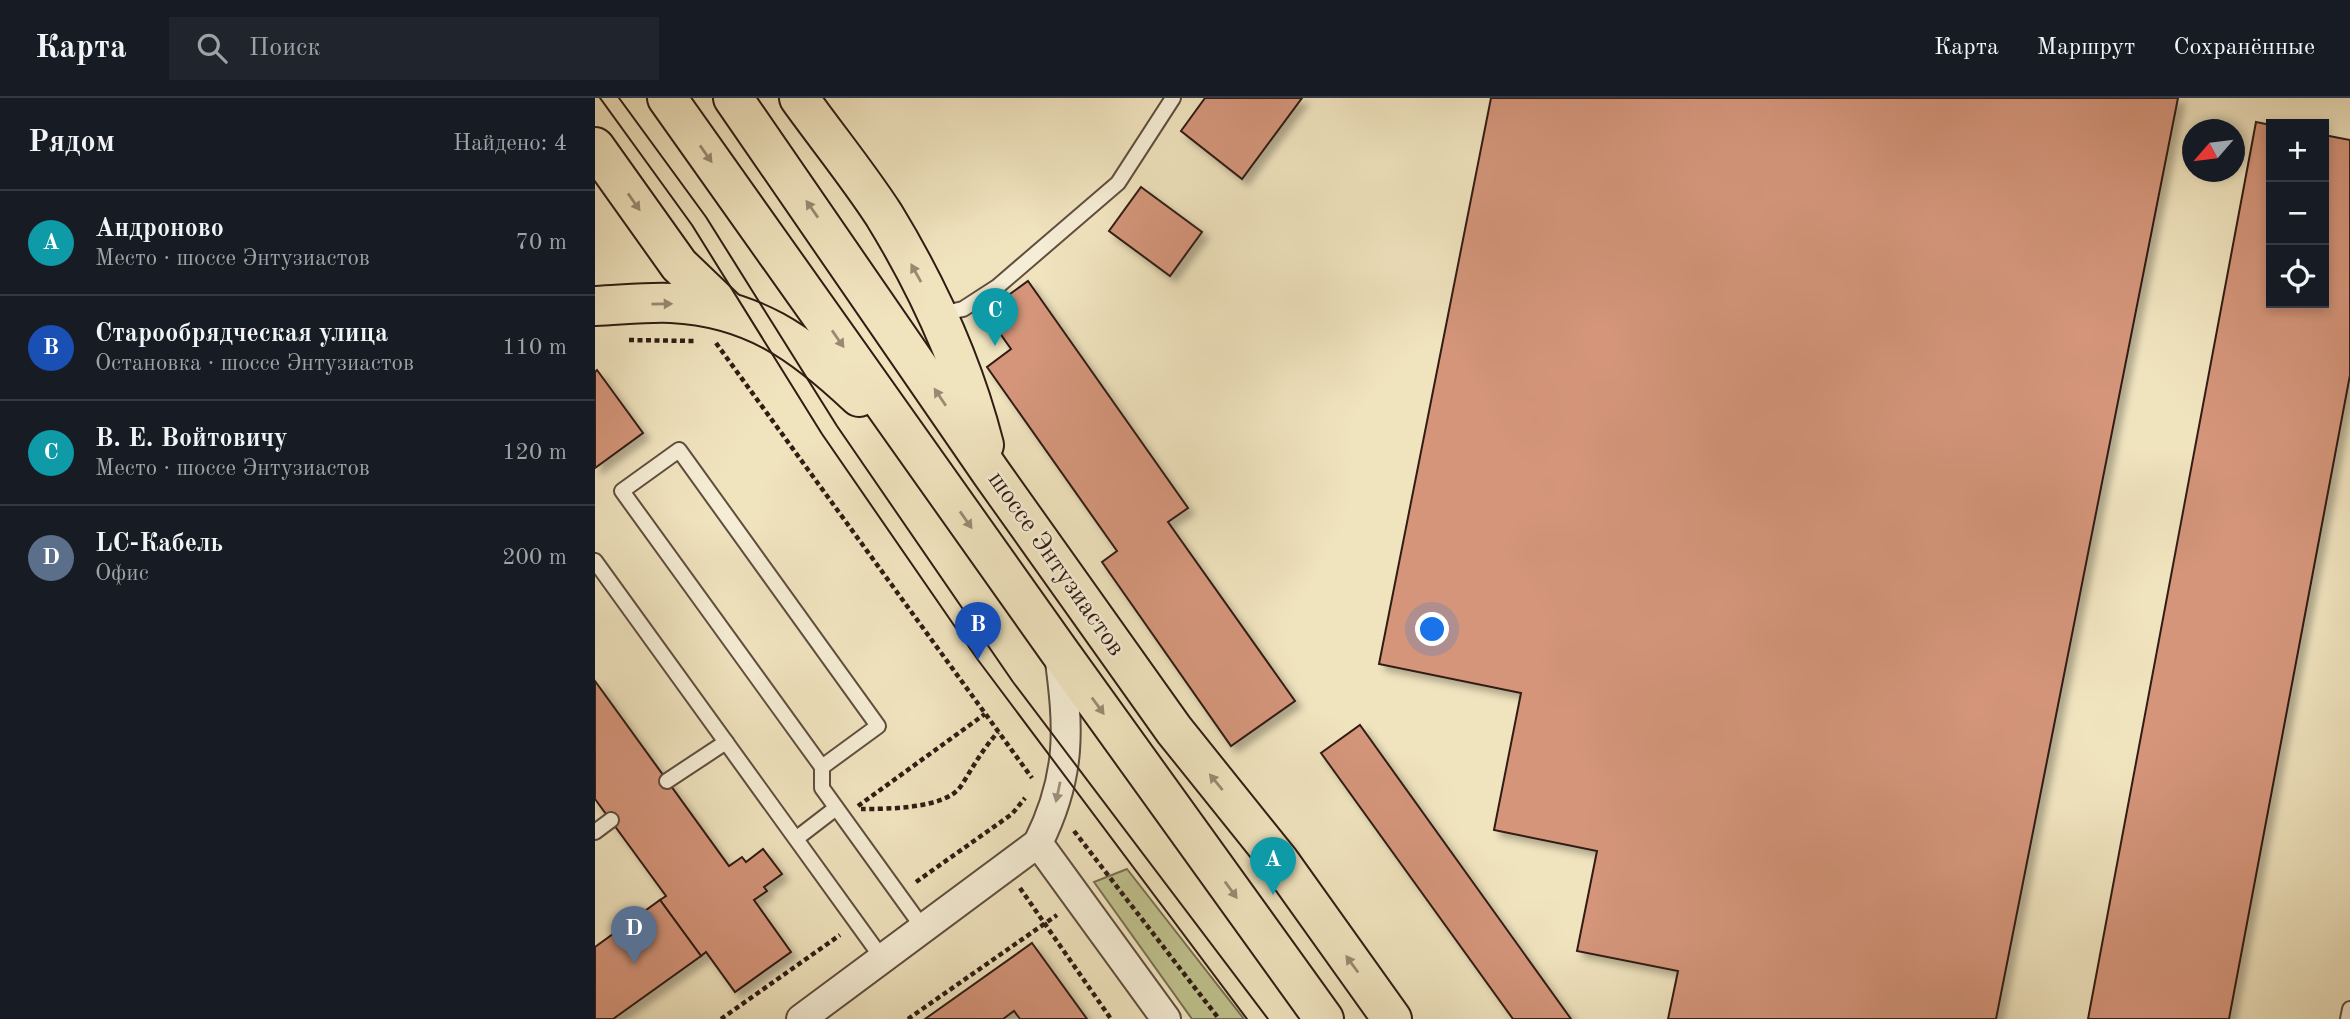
<!DOCTYPE html>
<html lang="ru">
<head>
<meta charset="utf-8">
<style>
  body { margin:0; font-family:"Old Standard TT",serif; background:#20242c; color:#f1f3f6 }
  .controls { position:absolute; right:21px; top:21px; display:grid; overflow:hidden; border-radius:0px; box-shadow:0 4px 10px #0003 }
  .controls button { width:63px; height:63px; display:grid; place-items:center; padding:0; border:0; border-bottom:2px solid #363941; background:#171b24; color:#f1f3f6; font:35px sans-serif }
  .compass { position:absolute; left:1587px; top:21px; width:63px; height:63px; border-radius:50%; background:#171b24; box-shadow:0 4px 10px #0003; rotate:242deg }
  .you { position:absolute; left:838px; top:532px; width:24px; height:24px; margin:-18px; border:5px solid #fff; border-radius:50%; background:#1a73e8; box-shadow:0 0 0 10px #1a73e833 }
  .badge { display:grid; place-items:center; width:46px; height:46px; border-radius:50%; background:#c59692; color:#fff; font-size:23px; font-weight:700 }
  .pin { position:absolute; translate:-50% -58px; filter:drop-shadow(0 2px 4px #0008) }
  .pin::after { content:''; position:absolute; top:37px; width:24px; height:21px; background:inherit; clip-path:polygon(0 0,100% 0,50% 100%) }
  .list { margin:0; padding:0; list-style:none }
  h2 { display:flex; justify-content:space-between; align-items:center; height:91px; margin:0; padding:0 28px; font-size:30px }
  h2 small { font-size:23px; font-weight:400; color:#9ea1a6 }
  .list li { display:grid; grid-template-columns:46px 1fr auto; gap:21px; align-items:center; box-sizing:border-box; height:105px; padding:0 28px; border-top:2px solid #363941 }
  .list b { display:block; font-size:26px; white-space:nowrap }
  .list p { margin:0; font-size:23px; white-space:nowrap; color:#9ea1a6 }
  .list em { font-size:23px; font-style:normal; color:#9ea1a6 }
  .icon { flex:none; width:38px; height:38px; fill:none; stroke:currentColor; stroke-width:2; stroke-linecap:round; stroke-linejoin:round }
  .map { position:relative; flex:none; width:1755px; height:921px; overflow:hidden }
  header { display:flex; align-items:center; gap:42px; box-sizing:border-box; height:98px; padding:0 35px; background:#171b24; border-bottom:2px solid #363941 }
  header strong { font-size:33px }
  nav { display:flex; gap:38px; margin-inline-start:auto; font-size:24px }
  .search { width:490px; height:63px; background:#20242c; display:flex; align-items:center; gap:18px; box-sizing:border-box; padding:0 24px; border-radius:0px; color:#9ea1a6; font-size:26px }
  main { display:flex }
  aside { flex:1; background:#171b24 }
  .map>svg:first-child { display:block }
</style>
</head>
<body>
<header>
<strong>Карта</strong>
<div class="search"><svg class="icon" aria-label="search" viewBox="0 0 24 24"><circle cx="10" cy="10" r="6"/><path d="M15 15l6 6"/></svg>Поиск</div>
<nav><a>Карта</a><a>Маршрут</a><a>Сохранённые</a></nav>
</header>
<main>
<aside>
<h2>Рядом<small>Найдено: 4</small></h2>
<ul class="list">
<li><span class="badge" style="background:#0f9aa8">A</span><div><b>Андроново</b><p>Место · шоссе Энтузиастов</p></div><em>70 m</em></li>
<li><span class="badge" style="background:#1a4fb4">B</span><div><b>Старообрядческая улица</b><p>Остановка · шоссе Энтузиастов</p></div><em>110 m</em></li>
<li><span class="badge" style="background:#0f9aa8">C</span><div><b>В. Е. Войтовичу</b><p>Место · шоссе Энтузиастов</p></div><em>120 m</em></li>
<li><span class="badge" style="background:#5c6f8a">D</span><div><b>LC-Кабель</b><p>Офис</p></div><em>200 m</em></li>
</ul>
</aside>
<div class="map">
<svg width="1755" height="921" viewBox="0 0 1755 921">
  <defs>
    <filter id="shadow"><feDropShadow dx="6" dy="6" stdDeviation="3.5" flood-color="#0004"/></filter>
  </defs>
  <rect width="100%" height="100%" fill="#f0e4bf"/>
  <filter id="stains"><feTurbulence type="fractalNoise" baseFrequency=".00286" numOctaves="4"/><feColorMatrix values="0 0 0 0 .2 0 0 0 0 .09 0 0 0 0 .02 0 0 0 .5 -.17"/></filter>
  <radialGradient id="worn" r=".72"><stop offset=".6" stop-color="#630" stop-opacity="0"/><stop offset="1" stop-color="#630" stop-opacity=".3"/></radialGradient>
  <path fill="#bfc28e" stroke="#786f51" stroke-width="2" d="M532 771 649 921H597L499 784Z"/>
  <g fill="#d4957a" stroke="#301c14" stroke-width="2" filter="url(#shadow)">
    <path d="M610 0H707L647 81 586 33Z"/>
    <path d="M896 0H1583L1401 921H1073L1083 873 982 853 1002 753 899 732 926 595 784 566Z"/>
    <path d="M1661 24 1676 27V205H1729V37L1755 42V277L1634 921H1493Z"/>
    <path d="M546 89 607 134 575 178 514 133Z"/>
    <path d="M433 183 593 410 573 424 700 603 636 648 507 464 522 453 392 269 416 251 390 214Z"/>
    <path d="M2 272 48 335 0 370V274Z"/>
    <path d="M0 583 134 768 147 759 151 764 168 751 187 776 169 789 172 793 159 802 196 854 140 894 111 854 106 858 65 802 71 798 0 701Z"/>
    <path d="M765 627 976 921H918L726 655Z"/>
    <path d="M65 802 106 858 18 921H0V849Z"/>
    <path d="M437 845 492 921H425L419 913 408 921H330Z"/>
  </g>
  <g fill="none" stroke-linecap="round" stroke-linejoin="round">
    <g stroke="#604e3f" stroke-width="18">
      <g id="service">
        <path d="M345 216 368 211 402 189 523 85 578 0"/>
        <path d="M0 463 287 860"/>
        <path d="M227 669 283 628 84 352 27 393 227 669V690L328 830"/>
        <path d="M72 683 131 644"/>
        <path d="M0 734 16 722"/>
        <path d="M202 740 241 710"/>
        <path d="M1753 921 1755 911"/>
      </g>
    </g>
    <g stroke="#604e3f" stroke-width="32">
      <g id="minor">
        <path d="M443 745 571 921"/>
        <path d="M206 921 443 745C477 677 474 629 464 556"/>
      </g>
    </g>
    <g stroke="#301c14" stroke-width="42">
      <g id="primary">
        <path d="M72 0 464 553 729 921"/>
        <path d="M138 0 397 376 579 632 685 764 797 921"/>
        <path d="M204 0C232 39 263 77 289 117 333 189 368 265 389 347"/>
        <path d="M0 49 84 167 133 214"/>
        <path d="M0 208C25 207 51 204 76 205 157 209 207 245 264 299"/>
      </g>
    </g>
    <g stroke="#301c14" stroke-width="4.5" stroke-dasharray="5 3.5" stroke-linecap="butt">
      <path d="M34 242 99 243"/>
      <path d="M121 245 437 680"/>
      <path d="M263 708 390 616"/>
      <path d="M266 711C291 711 351 711 366 688 378 669 387 652 403 634"/>
      <path d="M479 733 624 921"/>
      <path d="M321 784 417 716 430 700"/>
      <path d="M425 790 516 921"/>
      <path d="M126 921 245 837"/>
      <path d="M313 921 462 817"/>
    </g>
    <use href="#service" stroke="#f5edd5" stroke-width="14"/>
    <use href="#minor" stroke="#f5edd5" stroke-width="28"/>
    <use href="#primary" stroke="#f0e4bf" stroke-width="38"/>
    <g stroke="#301c14" stroke-width="2">
      <path d="M5 0 97 127 227 336 383 562 652 921"/>
      <path d="M24 0 111 119 242 328 418 584 673 921"/>
    </g>
  </g>
  <defs><path id="oneway-solid" d="M-6-.8H1V-3.2L6.5 0L1 3.2V.8H-6Z" transform="scale(1.75)"/></defs>
  <g fill="#9a8a72">
    <use href="#oneway-solid" transform="translate(111 56) rotate(55)"/>
    <use href="#oneway-solid" transform="translate(39 104) rotate(55)"/>
    <use href="#oneway-solid" transform="translate(217 111) rotate(-125)"/>
    <use href="#oneway-solid" transform="translate(321 175) rotate(-119)"/>
    <use href="#oneway-solid" transform="translate(67 206) rotate(-1)"/>
    <use href="#oneway-solid" transform="translate(243 241) rotate(55)"/>
    <use href="#oneway-solid" transform="translate(345 299) rotate(-124)"/>
    <use href="#oneway-solid" transform="translate(371 422) rotate(55)"/>
    <use href="#oneway-solid" transform="translate(503 608) rotate(54)"/>
    <use href="#oneway-solid" transform="translate(621 684) rotate(-129)"/>
    <use href="#oneway-solid" transform="translate(636 792) rotate(54)"/>
    <use href="#oneway-solid" transform="translate(757 866) rotate(-126)"/>
  </g>
  <use fill="#9c8f7e" href="#oneway-solid" transform="translate(463 694) rotate(102)"/>
  <g text-anchor="middle" dominant-baseline="central" stroke-width="5" stroke-linejoin="round" paint-order="stroke">
    <g font-size="26" fill="#301c14" stroke="#f5edd5">
      <text transform="translate(461 466) rotate(55)">шоссе Энтузиастов</text>
    </g>
  </g>
  <rect width="100%" height="100%" filter="url(#stains)"/>
  <rect width="100%" height="100%" fill="url(#worn)"/>
</svg>
<div class="controls">
<button>+</button>
<button>−</button>
<button><svg class="icon" aria-label="locate" viewBox="0 0 24 24"><circle cx="12" cy="12" r="6"/><path d="M12 2v4M12 18v4M2 12h4M18 12h4"/></svg></button>
</div>
<svg class="compass" viewBox="-18 -18 36 36"><path d="M0-13l5 13h-10z" fill="#e53935"/><path d="M0 13l5-13h-10z" fill="#9ea1a6"/></svg>
<div class="you"></div>
<div class="pin badge" style="left:678px;top:797px;background:#0f9aa8">A</div>
<div class="pin badge" style="left:383px;top:562px;background:#1a4fb4">B</div>
<div class="pin badge" style="left:400px;top:248px;background:#0f9aa8">C</div>
<div class="pin badge" style="left:39px;top:866px;background:#5c6f8a">D</div>
</div>
</main>
</body>
</html>
